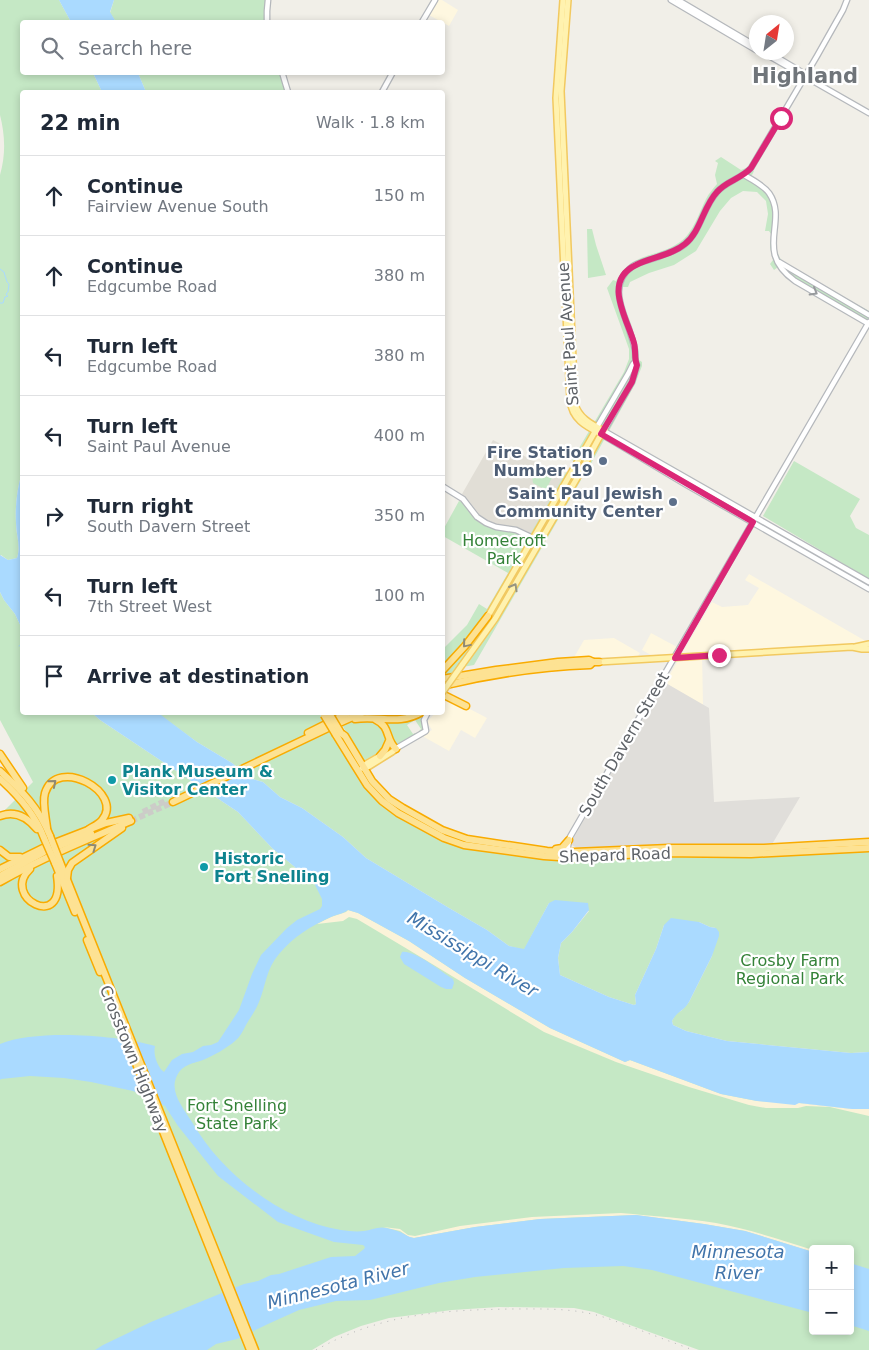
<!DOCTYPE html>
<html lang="en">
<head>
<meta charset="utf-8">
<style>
  body { margin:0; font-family:"DejaVu Sans",sans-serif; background:#f2f2f3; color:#1f2937 }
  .controls { position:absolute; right:15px; bottom:15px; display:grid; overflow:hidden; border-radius:5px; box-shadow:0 2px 8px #0003 }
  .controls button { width:45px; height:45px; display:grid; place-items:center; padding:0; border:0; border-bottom:1px solid #e0e1e3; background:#fff; color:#1f2937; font:25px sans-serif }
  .compass { position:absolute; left:749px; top:15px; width:45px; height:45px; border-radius:50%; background:#fff; box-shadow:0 2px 8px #0003; rotate:30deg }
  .stop { position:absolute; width:15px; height:15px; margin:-11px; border:4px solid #db2777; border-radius:50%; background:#fff }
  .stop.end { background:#db2777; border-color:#fff; box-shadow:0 1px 5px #0008 }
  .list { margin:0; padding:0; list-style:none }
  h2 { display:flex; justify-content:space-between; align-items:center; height:65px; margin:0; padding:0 20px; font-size:21px }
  h2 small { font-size:16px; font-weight:400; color:#747a83 }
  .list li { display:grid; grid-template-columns:32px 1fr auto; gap:15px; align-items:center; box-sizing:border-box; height:80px; padding:0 20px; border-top:1px solid #e0e1e3 }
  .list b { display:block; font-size:19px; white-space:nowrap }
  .list p { margin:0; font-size:16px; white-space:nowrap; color:#747a83 }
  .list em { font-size:16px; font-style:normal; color:#747a83 }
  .icon { flex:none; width:28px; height:28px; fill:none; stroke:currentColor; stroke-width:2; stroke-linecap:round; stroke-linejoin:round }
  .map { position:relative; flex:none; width:869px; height:1350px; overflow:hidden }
  .search { position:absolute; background:#fff; box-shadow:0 2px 8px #0003; left:20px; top:20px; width:425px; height:55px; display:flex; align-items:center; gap:12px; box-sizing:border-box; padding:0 18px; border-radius:5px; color:#747a83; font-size:19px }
  .panel { position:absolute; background:#fff; box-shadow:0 2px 8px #0003; left:20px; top:90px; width:425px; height:625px; border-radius:5px }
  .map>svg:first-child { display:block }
</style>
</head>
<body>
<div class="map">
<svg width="869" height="1350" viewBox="0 0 869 1350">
  <rect width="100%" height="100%" fill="#f1efe8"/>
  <g fill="#fef7e0">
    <path d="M435 0H442L458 10 449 26 427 14Z"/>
    <path d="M749 574 869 643 702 652 703 705 665 683 712 602 722 607 748 605 759 588 745 580Z"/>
    <path d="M651 633 677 647 673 654 651 655 642 650Z"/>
    <path d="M614 638 640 653 638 656 573 659 584 640Z"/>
    <path d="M446 701 464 710 468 708 487 718 475 738 461 730 449 751 424 737 423 735 432 730 427 722 435 713 442 712 443 705Z"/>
  </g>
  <path fill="#e0deda" d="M664 682 709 708 714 802 800 797 771 846 578 849 572 845 573 839Z"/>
  <path fill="#e1ded6" d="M493 440 565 477 532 534 520 528 498 525 488 521 480 515 469 501 462 494Z"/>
  <g fill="#c5e8c5" fill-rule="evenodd">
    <path d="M0 0H59L71 22H22V72L93 73 102 92H22V472C17 489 15 505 16 523 16 536 21 545 17 558L8 560 1 555 0 556V175C6 154 5 135 0 115Z"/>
    <path d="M114 0H266L264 12 265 22H116L110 13Z"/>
    <path d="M138 73H280L286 92H146Z"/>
    <path d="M721 157 741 170 746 168 754 171 751 177C801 197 758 241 786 265L869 311V326L796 283 785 275 778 267 774 270 770 264 773 260 770 247 771 234 769 231H765L768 214 766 201 757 192 743 191 731 198 720 211 696 251 674 265 649 273 630 282 628 287H622V301L636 342 639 360 642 362V366L635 384 588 469 572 460 624 372 629 359V349L607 288 613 280 616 281C634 250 656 259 680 242 693 233 699 213 706 199 709 193 713 189 717 184L715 175 718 163 715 161Z"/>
    <path d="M587 229H592L596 245 606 275 588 278Z"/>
    <path d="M794 461 860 499 850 516 856 528 869 535V579L763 516Z"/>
    <path d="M536 464 552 472 553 475 546 490 533 483 532 476Z"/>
    <path d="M566 472 581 480 474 665 457 668 452 674 443 676 442 650 467 625 479 604 487 609 508 573 443 536V530L459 501 463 502C473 514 480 526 497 530 508 532 517 532 528 538Z"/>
    <path d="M0 592 4 600 15 614 22 629V712L92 713 100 720 238 812 272 848 314 883 799 1103 852 1109H869V1350H699L594 1312 574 1308 499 1307 452 1310 389 1318 361 1326 334 1337 312 1350H0V815L33 782 0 720ZM813 1249H850V1331H813Z"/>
    <path d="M157 713H319L356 771 379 801 449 842 565 860 869 850V1052L851 1053 727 1041 686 1031 673 1025 672 1021 676 1013 681 1011 689 1002 712 956 716 928 710 927 699 922 664 925 656 949 635 995 636 1004 634 1005 609 997 560 975 558 958 561 943 572 932 589 911 549 903 524 950 509 946 487 930 449 908 366 858 343 837 302 808 280 797 263 782 252 779 232 763 197 742Z"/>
    <path d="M424 713H426L422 720 423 730 420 732 419 731 421 729 415 720 407 725 413 734 415 733 416 734 396 746 384 723 385 721Z"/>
    <path d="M369 719 380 724 387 738 382 751 365 760H363C355 749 349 736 342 725L354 720Z"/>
  </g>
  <g fill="#fbf3d9">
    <path d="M348 910 358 913 409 941 465 978 550 1028 625 1062 630 1060 721 1094 757 1101 799 1103 852 1109H869V1116L830 1107 806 1106 798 1108H766L749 1105 689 1087 616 1062 544 1032 409 950 357 919 349 917 343 921 317 924 331 917 346 912Z"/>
    <path d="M621 1213C653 1216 685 1218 716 1223 749 1229 781 1240 813 1250V1252L745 1231 704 1224 636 1215 540 1219 475 1227 414 1238 409 1237 400 1231 383 1227 400 1229 408 1235 415 1236 460 1226 532 1217Z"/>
  </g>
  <g fill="#aadaff">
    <path d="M59 0H114L110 12 116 22H71Z"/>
    <path d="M93 73H138L146 92H102Z"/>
    <path d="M22 472V629L15 614 4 600 0 592V555L8 560 17 558C21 546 16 535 16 523 15 505 17 489 22 472Z"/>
    <path d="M157 712 197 742 232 763 252 779 263 782 280 797 302 808 343 837 366 858 449 908 487 930 509 946 524 949 549 903 555 900 588 903 589 910 572 932 561 943 558 958 560 975 609 997 634 1005 636 1004 635 995 656 949 664 925 671 918 699 922 710 927 716 928 719 932V936L712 956 689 1002C683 1012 678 1010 672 1021L673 1025 686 1031 727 1041 851 1053 869 1052V1109H852L799 1103 795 1105 757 1101 721 1094 630 1060 625 1062 550 1028 465 978 409 941 358 913 348 910C343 914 337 914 331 917 312 925 292 938 279 954 266 969 266 985 259 1002 256 1010 250 1018 246 1025 243 1031 240 1037 235 1041 227 1048 213 1056 203 1060 191 1064 181 1065 176 1078 170 1093 184 1109 192 1122 221 1173 282 1221 341 1230 349 1231 356 1232 364 1231 371 1230 379 1226 386 1228 390 1229 396 1230 400 1232 405 1234 408 1237 414 1238L475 1227 540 1219 636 1215 704 1224 745 1231 813 1252V1313L652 1270 623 1266 564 1268 475 1277 439 1283 370 1300 336 1301 299 1310 268 1324 237 1339 216 1344 207 1350H95L103 1345 151 1322 244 1284 258 1281 271 1275 279 1274 331 1257 355 1256 364 1249 365 1247 363 1245 334 1242 278 1222 218 1176 178 1126 165 1106 133 1091 91 1082 64 1078 30 1076 1 1079 0 1080V1044C37 1029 116 1035 155 1046 153 1054 157 1067 164 1072L172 1060 182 1054 193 1052 203 1046 211 1045 218 1042 239 1010 252 974 261 955 287 928 297 920 320 909 322 906V899L314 883 272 848 238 812 100 720 92 713Z"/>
    <path d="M402 952C415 950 441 972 453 979L454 983 452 989H446L441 987 404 964 400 957Z"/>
    <path d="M850 1263 869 1269V1331L850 1325Z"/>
  </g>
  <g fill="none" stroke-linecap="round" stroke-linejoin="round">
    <g stroke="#aadaff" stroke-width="1">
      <path d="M0 269 4 272 7 282 9 284 8 292 6 294 8 296 5 297 3 303H0"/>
      <path d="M19 646 22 644"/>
    </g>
    <g stroke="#ccccc8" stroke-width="6" stroke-dasharray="6 3" stroke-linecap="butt">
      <path d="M143 812 165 801"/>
      <path d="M131 821 173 802"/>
    </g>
    <g stroke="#b5b8bc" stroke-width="7">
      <g id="minor">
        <path d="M671 0 756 50"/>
        <path d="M678 0 756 46"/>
        <path d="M847 0 843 10 817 56 751 168C741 179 726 181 717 192 703 207 701 231 685 244 677 251 667 253 658 257 650 260 640 262 633 266 609 283 621 307 629 329 631 336 634 343 635 351 636 356 634 360 637 365L632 382 604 431 869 582"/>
        <path d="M267 22V11L268 0"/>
        <path d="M422 22 435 0"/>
        <path d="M762 52 869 113"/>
        <path d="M768 52 800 71 804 75"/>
        <path d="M282 72 288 92"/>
        <path d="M382 92 393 72"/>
        <path d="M744 175C753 180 763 185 769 193 789 222 753 251 795 281L869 324"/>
        <path d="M779 262 869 315"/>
        <path d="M597 427 628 374 633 364 635 362"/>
        <path d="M601 434 685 484 869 589"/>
        <path d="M442 486 463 499 477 517 486 523 496 527 516 530 533 538"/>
        <path d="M395 749 426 731 424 720 428 712"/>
        <path d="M567 854 568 846 570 837 869 322"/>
      </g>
    </g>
    <g stroke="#f2c960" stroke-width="8">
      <g id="major">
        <path d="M563 0 556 98 570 400C572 419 585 426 601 434"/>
        <path d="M488 616 596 430"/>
        <path d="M855 647 869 644"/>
        <path d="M599 662 852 647 862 649H869"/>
        <path d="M462 665 495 619 580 473 599 438 604 431C591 424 579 418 575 404L561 91 568 0"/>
        <path d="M363 767H368L392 752 396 749"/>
        <path d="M362 768 366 764 380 756"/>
      </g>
    </g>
    <g stroke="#f9ab00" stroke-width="9">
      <g id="highway">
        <path d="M442 671 465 646 488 616"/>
        <path d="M442 679 496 670 558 662 589 660 593 662H599"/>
        <path d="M442 686C491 674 540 667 590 665L593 662"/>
        <path d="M442 694 466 706"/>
        <path d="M355 719C379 715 398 726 422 712"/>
        <path d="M376 720C391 727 385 739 396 749"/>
        <path d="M308 733 350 712"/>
        <path d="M341 733 345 736 372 781 389 799 403 808 442 830 467 839 547 851 574 852 669 848H764L869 842"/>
        <path d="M336 735 367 785 382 801 398 813 444 838 464 845 544 856 574 858 660 853 751 854 869 848"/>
        <path d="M0 754 23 788"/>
        <path d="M380 756 385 750 389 741"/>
        <path d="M0 771C22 791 39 808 50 836"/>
        <path d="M0 779C19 796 35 814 44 838"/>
        <path d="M173 802 326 729 364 712"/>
        <path d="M0 816C15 810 27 817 37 829"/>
        <path d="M47 828C46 818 42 803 45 793 57 755 125 793 102 820 99 824 94 826 89 829"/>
        <path d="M57 842 106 823 129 818"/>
        <path d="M556 849 562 848 569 840"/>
        <path d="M0 850 9 857H20"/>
        <path d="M60 862 255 1350"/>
        <path d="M55 863 75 912"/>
        <path d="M0 869 43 848"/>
        <path d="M30 869C0 897 66 933 57 876"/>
        <path d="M0 876 44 852 91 833"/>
        <path d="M67 878 68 870 72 863 122 828"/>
        <path d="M0 882C42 858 86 840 131 821"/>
        <path d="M87 940 100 972"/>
        <path d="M121 1026 250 1350"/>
      </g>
    </g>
    <use href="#minor" stroke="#fff" stroke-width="4.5"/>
    <use href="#major" stroke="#fff2af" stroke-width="5"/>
    <use href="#highway" stroke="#fde293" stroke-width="6"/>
    <path stroke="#b6b7b8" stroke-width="1" stroke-dasharray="1 6" stroke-linecap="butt" d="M316 1350C380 1314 441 1310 512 1309 539 1309 566 1308 592 1314 606 1317 619 1323 632 1327 652 1335 672 1342 693 1350"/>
    <g stroke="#f2c960" stroke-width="8" stroke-linecap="butt">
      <path id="major-bridge" d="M442 693 462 665"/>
    </g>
    <g stroke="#f9ab00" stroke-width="9" stroke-linecap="butt">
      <g id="highway-bridge">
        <path d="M329 713 341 733"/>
        <path d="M324 715 336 735"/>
        <path d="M50 836 60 862"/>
        <path d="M44 838 55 863"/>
      </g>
    </g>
    <use href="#major-bridge" stroke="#fff2af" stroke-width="5"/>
    <use href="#highway-bridge" stroke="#fde293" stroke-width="6"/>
  </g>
  <defs><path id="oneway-chevron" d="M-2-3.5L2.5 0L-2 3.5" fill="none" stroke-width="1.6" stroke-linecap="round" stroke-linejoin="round" transform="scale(1.25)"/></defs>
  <use stroke="#979a9d" href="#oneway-chevron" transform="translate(814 292) rotate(30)"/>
  <use stroke="#979581" href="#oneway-chevron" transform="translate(514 587) rotate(-60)"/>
  <g stroke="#8e8975">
    <use href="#oneway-chevron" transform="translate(466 644) rotate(130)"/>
    <use href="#oneway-chevron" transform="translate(53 783) rotate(-40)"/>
    <use href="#oneway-chevron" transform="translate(93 847) rotate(-35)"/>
  </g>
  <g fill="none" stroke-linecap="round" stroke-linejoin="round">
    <path stroke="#db2777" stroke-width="6" d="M719 655 675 658 753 522 601 434 632 382 637 365C634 359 636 350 634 343 627 318 602 281 636 265 652 257 672 255 685 244 701 231 703 207 717 192 726 181 741 179 751 168L781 118"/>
  </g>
  <g fill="#5c6f8a" stroke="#fff" stroke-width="2">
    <circle cx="603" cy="461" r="5"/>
    <circle cx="673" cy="502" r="5"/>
  </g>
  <g fill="#0f9aa8" stroke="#fff" stroke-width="2">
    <circle cx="112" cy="780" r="5"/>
    <circle cx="204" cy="867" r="5"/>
  </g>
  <g text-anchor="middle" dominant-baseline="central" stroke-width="4.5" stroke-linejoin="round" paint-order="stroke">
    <g font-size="16" fill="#5f6368" stroke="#fff">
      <text transform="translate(568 334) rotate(-94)">Saint Paul Avenue</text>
      <text transform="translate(624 744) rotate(-60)">South Davern Street</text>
      <text transform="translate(615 855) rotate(-2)">Shepard Road</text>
      <text transform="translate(134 1059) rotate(68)">Crosstown Highway</text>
    </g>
    <g font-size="16" font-weight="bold" fill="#4e5e75" stroke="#fff" text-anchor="end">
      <text x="593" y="452">Fire Station<tspan x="593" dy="18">Number 19</tspan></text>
      <text x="663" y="493">Saint Paul Jewish<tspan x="663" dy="18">Community Center</tspan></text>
    </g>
    <g font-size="16" fill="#348238" stroke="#fff">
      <text x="504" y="540">Homecroft<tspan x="504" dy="18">Park</tspan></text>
      <text x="790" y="960">Crosby Farm<tspan x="790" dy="18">Regional Park</tspan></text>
      <text x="237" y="1105">Fort Snelling<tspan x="237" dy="18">State Park</tspan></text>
    </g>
    <g font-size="16" font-weight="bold" fill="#0d838f" stroke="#fff" text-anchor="start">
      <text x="122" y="771">Plank Museum &amp;<tspan x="122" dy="18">Visitor Center</tspan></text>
      <text x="214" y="858">Historic<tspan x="214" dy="18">Fort Snelling</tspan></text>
    </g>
    <g font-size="18" font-style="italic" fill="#4174aa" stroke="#fff">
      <text transform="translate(473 954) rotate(31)">Mississippi River</text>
      <text x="738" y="1251">Minnesota<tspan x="738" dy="21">River</tspan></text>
      <text transform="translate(338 1285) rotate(-14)">Minnesota River</text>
    </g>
    <g font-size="21" font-weight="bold" fill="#70757a" stroke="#fff">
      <text x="805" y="76">Highland</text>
    </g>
  </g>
</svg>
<div class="controls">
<button>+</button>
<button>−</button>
</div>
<svg class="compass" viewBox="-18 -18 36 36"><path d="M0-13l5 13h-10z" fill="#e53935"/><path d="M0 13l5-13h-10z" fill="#747a83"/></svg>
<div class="stop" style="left:781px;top:118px"></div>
<div class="stop end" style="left:719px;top:655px"></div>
<div class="search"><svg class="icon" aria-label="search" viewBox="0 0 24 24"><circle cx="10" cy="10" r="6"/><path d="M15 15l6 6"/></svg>Search here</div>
<section class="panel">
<h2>22 min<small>Walk · 1.8 km</small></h2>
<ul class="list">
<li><svg class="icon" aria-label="ahead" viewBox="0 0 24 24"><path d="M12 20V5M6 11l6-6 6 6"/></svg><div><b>Continue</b><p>Fairview Avenue South</p></div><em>150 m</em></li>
<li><svg class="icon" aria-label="ahead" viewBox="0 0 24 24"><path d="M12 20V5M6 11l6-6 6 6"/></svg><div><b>Continue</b><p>Edgcumbe Road</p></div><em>380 m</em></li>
<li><svg class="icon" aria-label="left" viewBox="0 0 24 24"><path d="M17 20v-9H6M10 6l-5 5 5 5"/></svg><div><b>Turn left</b><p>Edgcumbe Road</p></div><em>380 m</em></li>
<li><svg class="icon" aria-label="left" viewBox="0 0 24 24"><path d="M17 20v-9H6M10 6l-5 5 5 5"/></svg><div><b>Turn left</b><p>Saint Paul Avenue</p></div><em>400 m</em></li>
<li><svg class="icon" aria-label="right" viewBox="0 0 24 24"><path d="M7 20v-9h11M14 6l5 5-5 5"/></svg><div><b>Turn right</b><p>South Davern Street</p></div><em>350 m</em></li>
<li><svg class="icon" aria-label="left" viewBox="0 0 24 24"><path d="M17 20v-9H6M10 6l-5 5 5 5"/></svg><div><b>Turn left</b><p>7th Street West</p></div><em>100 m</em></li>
<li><svg class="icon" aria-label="arrive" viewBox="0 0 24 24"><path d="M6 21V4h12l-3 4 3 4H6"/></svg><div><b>Arrive at destination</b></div></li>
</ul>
</section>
</div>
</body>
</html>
